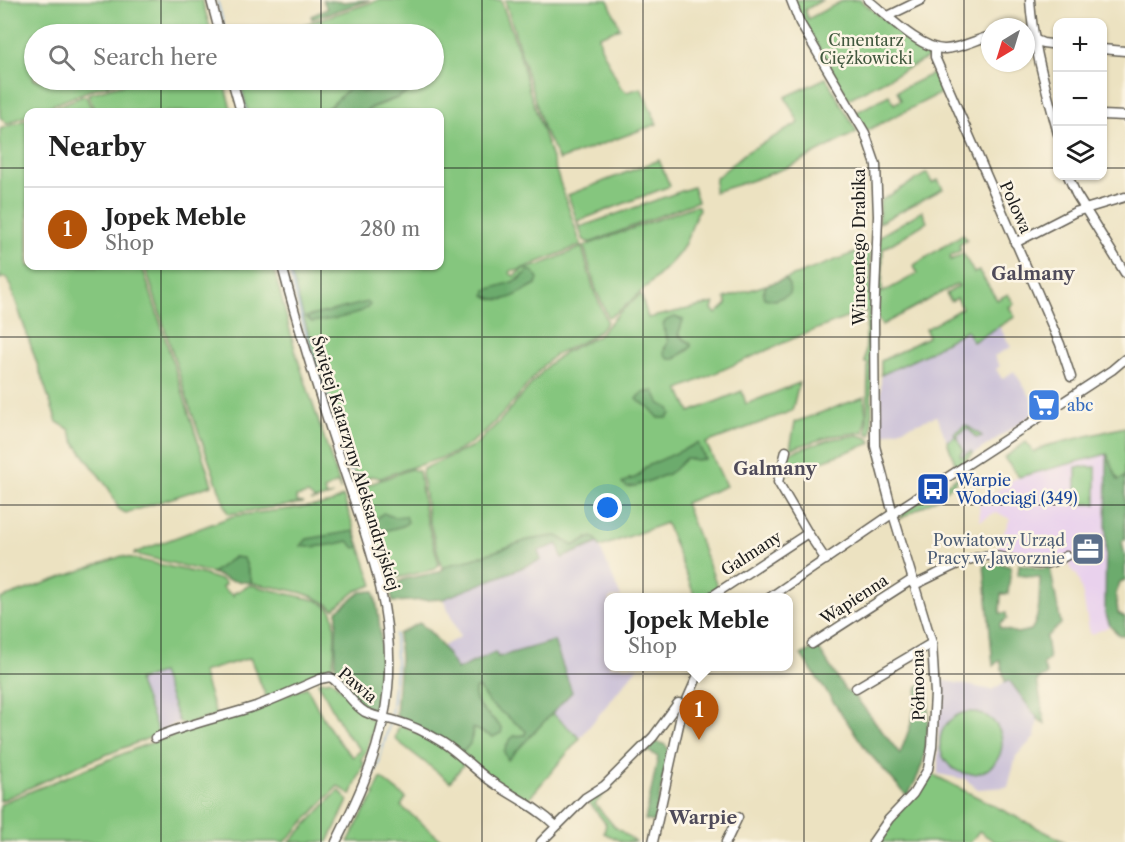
<!DOCTYPE html>
<html lang="en">
<head>
<meta charset="utf-8">
<style>
  body { margin:0; font-family:"Libre Caslon Text",serif; background:#f6f6f6; color:#222 }
  .controls { position:absolute; right:18px; top:18px; display:grid; overflow:hidden; border-radius:12px; box-shadow:0 2px 4px #0004 }
  .controls button { width:54px; height:54px; display:grid; place-items:center; padding:0; border:0; border-bottom:2px solid #e0e0e0; background:#fff; color:#222; font:30px sans-serif }
  .compass { position:absolute; left:981px; top:18px; width:54px; height:54px; border-radius:50%; background:#fff; box-shadow:0 2px 4px #0004; rotate:218deg }
  .you { position:absolute; left:608px; top:508px; width:21px; height:21px; margin:-15px; border:4px solid #fff; border-radius:50%; background:#1a73e8; box-shadow:0 0 0 9px #1a73e833 }
  .badge { display:grid; place-items:center; width:39px; height:39px; border-radius:50%; background:#b45309; color:#fff; font-size:20px; font-weight:700 }
  .pin { position:absolute; translate:-50% -50px; filter:drop-shadow(0 2px 3px #0008) }
  .pin::after { content:''; position:absolute; top:32px; width:21px; height:18px; background:inherit; clip-path:polygon(0 0,100% 0,50% 100%) }
  .popup { position:absolute; left:604px; top:593px; width:189px; height:78px; box-sizing:border-box; display:grid; place-content:center; border-radius:12px; background:#fff; filter:drop-shadow(0 2px 4px #0005); font-size:20px; white-space:nowrap; color:#767676 }
  .popup b { font-size:22px; color:#222 }
  .popup::after { content:''; position:absolute; left:50%; top:100%; margin-left:-12px; border:12px solid transparent; border-top-color:#fff }
  .list { margin:0; padding:0; list-style:none }
  h2 { display:flex; justify-content:space-between; align-items:center; height:78px; margin:0; padding:0 24px; font-size:26px }
  h2 small { font-size:20px; font-weight:400; color:#767676 }
  .list li { display:grid; grid-template-columns:39px 1fr auto; gap:18px; align-items:center; box-sizing:border-box; height:84px; padding:0 24px; border-top:2px solid #e0e0e0 }
  .list b { display:block; font-size:22px; white-space:nowrap }
  .list p { margin:0; font-size:20px; white-space:nowrap; color:#767676 }
  .list em { font-size:20px; font-style:normal; color:#767676 }
  .icon { flex:none; width:33px; height:33px; fill:none; stroke:currentColor; stroke-width:2; stroke-linecap:round; stroke-linejoin:round }
  .map { position:relative; flex:none; width:1125px; height:842px; overflow:hidden }
  .search { position:absolute; background:#fff; box-shadow:0 2px 4px #0004; left:24px; top:24px; width:420px; height:66px; display:flex; align-items:center; gap:15px; box-sizing:border-box; padding:0 21px; border-radius:33px; color:#767676; font-size:22px }
  .panel { position:absolute; background:#fff; box-shadow:0 2px 4px #0004; left:24px; top:108px; width:420px; height:162px; border-radius:12px }
  .map>svg:first-child { display:block }
</style>
</head>
<body>
<div class="map">
<svg width="1125" height="842" viewBox="0 0 1125 842">
  <rect width="100%" height="100%" fill="#fcf5e5"/>
  <filter id="ink" filterUnits="userSpaceOnUse"><feTurbulence type="fractalNoise" baseFrequency=".0167" numOctaves="2"/><feDisplacementMap in="SourceGraphic" scale="12" xChannelSelector="R" yChannelSelector="G"/><feConvolveMatrix kernelMatrix="1 2 1 2 8 2 1 2 1" color-interpolation-filters="sRGB"/></filter>
  <filter id="wash" filterUnits="userSpaceOnUse"><feTurbulence type="fractalNoise" baseFrequency=".008" numOctaves="4" result="noise"/><feDisplacementMap in="SourceGraphic" scale="24" xChannelSelector="R" yChannelSelector="G"/><feGaussianBlur stdDeviation="1.35" result="paint"/><feColorMatrix in="noise" values="0 0 0 0 0 0 0 0 0 0 0 0 0 0 0 0 0 1.4 0 .05"/><feComposite in="paint" operator="in"/></filter>
  <g filter="url(#wash)">
    <rect width="100%" height="100%" fill="#ece2c1"/>
    <path fill="#e9d1ed" d="M1107 454 1105 612 1110 626 1090 635 1083 596 1077 574 1071 570 1068 562 1050 567 1049 561 1022 560 997 548 1010 519 996 512 980 521 979 503 1014 479Z"/>
    <g fill="#c9bfd7">
      <path d="M999 326 1011 347 994 356 1000 366 996 369 1002 379 1014 371 1039 410 956 466 937 416 881 436V375L924 355 967 330 973 341Z"/>
      <path d="M598 543 621 597 609 598V666L638 667 580 738 552 713 572 691 498 657 494 652 457 670 443 646 460 637 443 599 541 560 538 551 558 544 563 558Z"/>
      <path d="M161 672 179 722 158 732 138 680Z"/>
      <path d="M1009 679 1038 719 1035 737 1016 756 1008 787 978 789 965 779 938 774V685L941 680 992 690Z"/>
    </g>
    <g fill="#85c67e" stroke="#50714d" stroke-width="1.5" fill-rule="evenodd">
      <path d="M0 0H202L212 34H34V80H127L93 89 35 112H28V115L7 124 0 117Z"/>
      <path d="M379 0H501L520 55 529 90 581 245 516 271 513 270 510 272 511 274 514 276 523 269 540 265 582 247 594 291 607 321C599 339 569 345 554 356 544 363 537 373 529 383 512 403 494 426 472 442 445 462 410 465 379 479L381 478 371 476 358 483 315 357 289 266H309L310 268 334 271 345 266H440V112H364C374 106 384 104 395 99 406 94 414 88 426 86L428 80H434V34H275ZM524 274 536 284 516 295 486 290C498 287 517 283 524 274Z"/>
      <path d="M505 0H608L620 28 599 36 601 47 621 88 627 92 641 88 657 124 559 160 544 130Z"/>
      <path d="M794 0H822L805 10 808 19 844 0H860L930 57 848 99 798 11Z"/>
      <path d="M936 72 945 91 866 131 855 113 889 95 894 104 901 100 897 91Z"/>
      <path d="M826 78 857 132 791 166 750 181 714 192 715 179 745 153 799 123 785 97Z"/>
      <path d="M138 80H223L232 112H95L88 94Z"/>
      <path d="M240 80H398C382 92 358 92 339 100 331 103 329 109 319 112H248Z"/>
      <path d="M83 96H86L93 112H43Z"/>
      <path d="M28 119V266H142L212 485 126 513 119 510 109 489 75 443 69 429 57 422 8 279 4 277 0 279V129Z"/>
      <path d="M659 160 670 186 578 221 580 227 693 187 698 201 592 242H587L583 239 568 195Z"/>
      <path d="M927 173 932 183 938 180 943 189 879 223 880 201Z"/>
      <path d="M694 206H698L699 209C692 223 689 239 680 252 672 263 618 316 608 317L596 290 584 246Z"/>
      <path d="M922 211 927 222 883 249 882 293 917 274 914 265 963 234 967 240 959 245 961 250 950 256 951 260 963 253 974 273 979 271 997 300 1008 294 1014 304 1009 307 1015 317 973 342 966 330 924 355 881 375V361L928 337 926 329 962 308 957 298 951 301 946 294 959 286 957 284 882 325 878 318 880 236Z"/>
      <path d="M870 247 872 433 871 435 867 433V429L868 363H865L867 310 799 336 679 389 690 412 742 391 746 404 799 383 792 411 706 443 726 486 685 503 718 588 701 597H695L666 523 600 547 596 539 587 538 573 546 561 538 553 536 528 540 473 559 442 568 428 516 422 474 423 469 475 445 498 423 548 365 565 352 598 336 618 314 641 294 648 318 714 303 712 309 716 314 727 304 725 298 766 285 775 300 784 296 789 285 785 279ZM683 320 678 334 687 341 689 350 674 359 664 348 668 341 663 329ZM697 443 705 458H686L668 474 658 477 628 479H635L643 471Z"/>
      <path d="M145 266H273L297 357 341 488 340 489 337 483 324 490 327 497 333 495 311 501 315 500 308 494 296 497 297 502 304 503 228 514 189 405Z"/>
      <path d="M864 397 866 415 864 432 832 436 790 449 795 422Z"/>
      <path d="M966 425 982 436 976 438 968 428 956 436 964 451 960 454 961 457 971 451 973 454 956 466 947 441 956 436 954 433Z"/>
      <path d="M1125 427V477L1118 480 1107 454 1019 477 1004 458 1026 442 1034 452 1045 446Z"/>
      <path d="M858 435 868 438 872 443 783 475 788 453 832 439Z"/>
      <rect x="1076" y="467" width="20" height="37"/>
      <path d="M411 469 419 471 425 513 439 564 435 569 388 580 359 488Z"/>
      <path d="M957 477 959 478C939 502 924 504 900 519L904 512Z"/>
      <path d="M343 496 373 585 356 591 334 609C312 590 279 589 251 583V579L245 561 234 557 212 573 134 554V553L233 516 321 505 331 503Z"/>
      <path d="M122 556 202 574 224 581 225 584 222 587 233 596 234 593 250 585 319 601C322 604 328 606 331 610 337 619 335 662 330 672L267 699 250 658 202 672 216 715 186 725 179 722 161 673 138 680 159 734 80 765 0 801V599Z"/>
      <path d="M332 680 369 718 375 720 367 750 361 760 364 763 351 795 338 786 285 842H0V805L7 801 142 746 307 687C319 712 333 738 353 757L361 750 346 734 318 682Z"/>
      <path d="M477 687 526 731 525 735C515 736 511 737 506 746L508 759 552 713 580 738 526 802 487 775 458 750 472 738 473 728 493 737 501 732 499 725C487 716 473 706 475 689Z"/>
      <circle cx="971" cy="743" r="31"/>
      <path d="M401 725 440 744 464 764 450 782 395 739 398 728Z"/>
      <path d="M930 773 1065 842H995L979 831 971 842H876C890 817 914 797 930 773Z"/>
      <path d="M381 778 406 798 401 806 444 842H348L363 813 375 795 374 793Z"/>
      <path d="M605 788 607 790 595 804 614 826 636 842H622L604 833 606 824 587 800Z"/>
      <path d="M339 790 348 801 328 842H290Z"/>
    </g>
    <g fill="#6cab6d" stroke="#446444" stroke-width="1.5">
      <path d="M323 0 342 2 370 0 312 19 311 16 327 9Z"/>
      <path d="M398 80 428 81 426 86 409 91 397 98 374 106 364 112H319L328 109 352 85 362 92 387 87Z"/>
      <path d="M529 270 534 272 538 278 536 284C519 293 504 307 485 295L486 290 519 280Z"/>
      <path d="M785 279 789 285 790 294 775 300 764 298 763 294 766 285Z"/>
      <path d="M368 302 370 305C360 317 327 320 311 322L306 317Z"/>
      <path d="M675 317 683 320 678 335 691 344V347L674 359H669C660 354 666 348 668 341 665 328 656 322 675 317Z"/>
      <path d="M654 391 660 404 669 408 671 414 667 418H659L649 407 640 402 637 399 642 393Z"/>
      <path d="M698 443 705 459 696 460 686 458 674 470 668 474 636 486 627 487 622 483 639 476 645 467Z"/>
      <path d="M1107 454 1118 480 1125 477V540L1122 541 1125 557V580L1120 582 1116 594 1118 613 1125 617V635H1119L1110 626 1105 612Z"/>
      <path d="M383 513 394 517 406 516 408 522 403 526 376 533 372 523Z"/>
      <path d="M354 531 360 547 355 548 348 541C339 544 309 549 301 546L307 539Z"/>
      <path d="M557 536 573 546 592 537 596 539 598 543 562 558 558 544 538 551 541 560 443 599 393 602 389 587 405 579 439 572 448 565 473 559 528 540Z"/>
      <path d="M234 557 243 558 245 561 251 579V583L229 580 212 573Z"/>
      <path d="M996 562 1011 567 1008 594H1001L1000 613H1006L1007 619 1000 624V628L1017 633 1031 630C1041 616 1039 594 1040 578L1018 575 1019 564 1042 569 1050 567 1061 624 1046 637 1049 659 1043 664 1047 675 1037 680 1045 724 1038 719 1009 680 1005 682 1000 660 993 666 984 565Z"/>
      <path d="M374 591C383 630 383 672 375 711 358 707 339 690 335 672L337 611 361 592Z"/>
      <path d="M419 623C435 633 448 654 457 670L495 652 498 657 554 641 572 692 508 760 504 752 510 740 514 736 525 735 526 731 489 703 478 687 475 689C473 710 493 714 502 729L501 733 493 737 473 728 470 744 463 752 458 750 396 716 400 657 398 634Z"/>
      <path d="M817 646 845 690 854 695 900 754 912 721 918 686 927 683 929 691C928 731 930 762 907 796L868 752 801 655Z"/>
      <path d="M654 742C662 743 668 744 669 752L654 822 645 820 658 757 650 752H643Z"/>
    </g>
    <g fill="none" stroke-linecap="round" stroke-linejoin="round">
      <g stroke="#6fa9df" stroke-width="1.5">
        <path d="M217 0 226 34"/>
        <path d="M237 80 246 112"/>
        <path d="M288 266 304 327 354 482"/>
        <path d="M358 492 386 580"/>
        <path d="M391 715 396 669 395 634"/>
        <path d="M362 801 379 762 389 725"/>
        <path d="M342 842 358 810"/>
      </g>
    </g>
  </g>
  <g filter="url(#ink)">
    <g fill="none" stroke-linecap="round" stroke-linejoin="round">
      <g stroke="#656156" stroke-width="11">
        <g id="minor">
          <path d="M211 0 220 34"/>
          <path d="M791 0 800 23 865 133 876 165 878 216 874 322 875 446 893 514 932 643 935 694 932 747 928 769 913 794 889 819 873 842"/>
          <path d="M868 0C887 15 921 50 945 49 961 48 975 40 990 36"/>
          <path d="M1030 0C1033 48 1046 87 1058 134"/>
          <path d="M888 16 921 0"/>
          <path d="M1026 36 1043 43 1058 45"/>
          <path d="M935 48V57L1060 344 1071 377"/>
          <path d="M1102 49 1125 51"/>
          <path d="M232 80 241 112"/>
          <path d="M1102 115 1125 116"/>
          <path d="M1068 176 1076 194 1125 273"/>
          <path d="M1015 243 1075 212 1125 197"/>
          <path d="M282 266C299 330 319 394 340 458 364 532 396 607 388 688 383 744 361 792 336 842"/>
          <path d="M786 451 778 482 808 533"/>
          <path d="M914 585C935 576 962 559 984 556 1014 553 1035 576 1066 556"/>
          <path d="M709 598 808 533 826 560"/>
          <path d="M769 598 905 505 1112 370 1125 359"/>
          <path d="M812 644 913 579"/>
          <path d="M856 688 932 643"/>
          <path d="M155 738C187 724 222 717 256 706 278 698 299 688 320 679L330 677C342 683 349 702 365 712 375 717 385 718 396 721 411 725 429 734 442 742 458 752 473 768 488 779 511 796 536 806 556 826"/>
          <path d="M541 842 585 798 604 786 653 737 678 703 684 704"/>
          <path d="M653 842 682 711 702 666"/>
          <path d="M726 842 738 817"/>
        </g>
      </g>
      <use href="#minor" stroke="#fff" stroke-width="8"/>
    </g>
  </g>
  <path fill="none" stroke="#1c1c1c" stroke-width="1.5" stroke-opacity="0.55" d="M161 0V34M321 0V34M482 0V842M643 0V842M804 0V842M964 0V842M161 80V112M321 80V112M0 168H28M440 168H1058M1102 168H1125M161 266V842M321 266V842M0 337H1125M0 505H1125M0 674H1125"/>
  <defs>
    <g id="supermarket-square" transform="scale(1.725)"><rect x="-9" y="-9" width="18" height="18" rx="4" fill="#3f7fe0" stroke="#fcf5e5"/><path d="M-6-5.5h2.5l.6 2H6L4.5 2H-2.5L-4.4-4H-6ZM-1.5 3.2a1.3 1.3 0 1 0 .1 0ZM3 3.2a1.3 1.3 0 1 0 .1 0Z" fill="#fff"/></g>
    <g id="bus-square" transform="scale(1.725)"><rect x="-9" y="-9" width="18" height="18" rx="4" fill="#1a4fb4" stroke="#fcf5e5"/><path d="M-5-6H5V4H4V6H2V4H-2V6H-4V4H-5ZM-3.5-4V0h7V-4ZM-3.5 1.2v1.5H-2V1.2ZM2 1.2v1.5H3.5V1.2Z" fill="#fff"/></g>
    <g id="office-square" transform="scale(1.725)"><rect x="-9" y="-9" width="18" height="18" rx="4" fill="#5c6f8a" stroke="#fcf5e5"/><path d="M-6-3h4V-5.5h4V-3h4V5H-6ZM-1-4.5V-3h2v-1.5ZM-6 0V1H6V0Z" fill="#fff"/></g>
  </defs>
  <g fill-rule="evenodd">
    <use href="#supermarket-square" x="1044" y="405"/>
    <use href="#bus-square" x="933" y="489"/>
    <use href="#office-square" x="1088" y="549"/>
  </g>
  <g text-anchor="middle" dominant-baseline="central" stroke-width="5" stroke-linejoin="round" paint-order="stroke">
    <g font-size="16" fill="#41583e" stroke="#fcf5e5">
      <text x="866" y="40">Cmentarz<tspan x="866" dy="18">Ciężkowicki</tspan></text>
    </g>
    <g font-size="16" fill="#1c1c1c" stroke="#fcf5e5">
      <text transform="translate(1016 207) rotate(66)">Polowa</text>
      <text transform="translate(859 247) rotate(-90)">Wincentego Drabika</text>
      <text transform="translate(356 463) rotate(73)">Świętej Katarzyny Aleksandryjskiej</text>
      <text transform="translate(751 553) rotate(-33)">Galmany</text>
      <text transform="translate(854 599) rotate(-33)">Wapienna</text>
      <text transform="translate(358 685) rotate(40)">Pawia</text>
      <text transform="translate(918 685) rotate(-91)">Północna</text>
    </g>
    <g font-size="16" fill="#366cbe" stroke="#fcf5e5" text-anchor="start">
      <text x="1067" y="405">abc</text>
    </g>
    <g font-size="16" fill="#164399" stroke="#fcf5e5" text-anchor="start">
      <text x="956" y="480">Warpie<tspan x="956" dy="18">Wodociągi (349)</tspan></text>
    </g>
    <g font-size="16" fill="#4e5e75" stroke="#fcf5e5" text-anchor="end">
      <text x="1065" y="540">Powiatowy Urząd<tspan x="1065" dy="18">Pracy w Jaworznie</tspan></text>
    </g>
    <g font-size="18" font-weight="bold" fill="#4f4b5a" stroke="#fcf5e5">
      <text x="1033" y="274">Galmany</text>
      <text x="775" y="469">Galmany</text>
      <text x="703" y="818">Warpie</text>
    </g>
  </g>
</svg>
<div class="controls">
<button>+</button>
<button>−</button>
<button><svg class="icon" aria-label="layers" viewBox="0 0 24 24"><path d="M12 4l9 5-9 5-9-5zM3 14l9 5 9-5"/></svg></button>
</div>
<svg class="compass" viewBox="-18 -18 36 36"><path d="M0-13l5 13h-10z" fill="#e53935"/><path d="M0 13l5-13h-10z" fill="#767676"/></svg>
<div class="you"></div>
<div class="pin badge" style="left:699px;top:740px">1</div>
<div class="popup"><b>Jopek Meble</b>Shop</div>
<div class="search"><svg class="icon" aria-label="search" viewBox="0 0 24 24"><circle cx="10" cy="10" r="6"/><path d="M15 15l6 6"/></svg>Search here</div>
<section class="panel">
<h2>Nearby<small></small></h2>
<ul class="list">
<li><span class="badge">1</span><div><b>Jopek Meble</b><p>Shop</p></div><em>280 m</em></li>
</ul>
</section>
</div>
</body>
</html>
